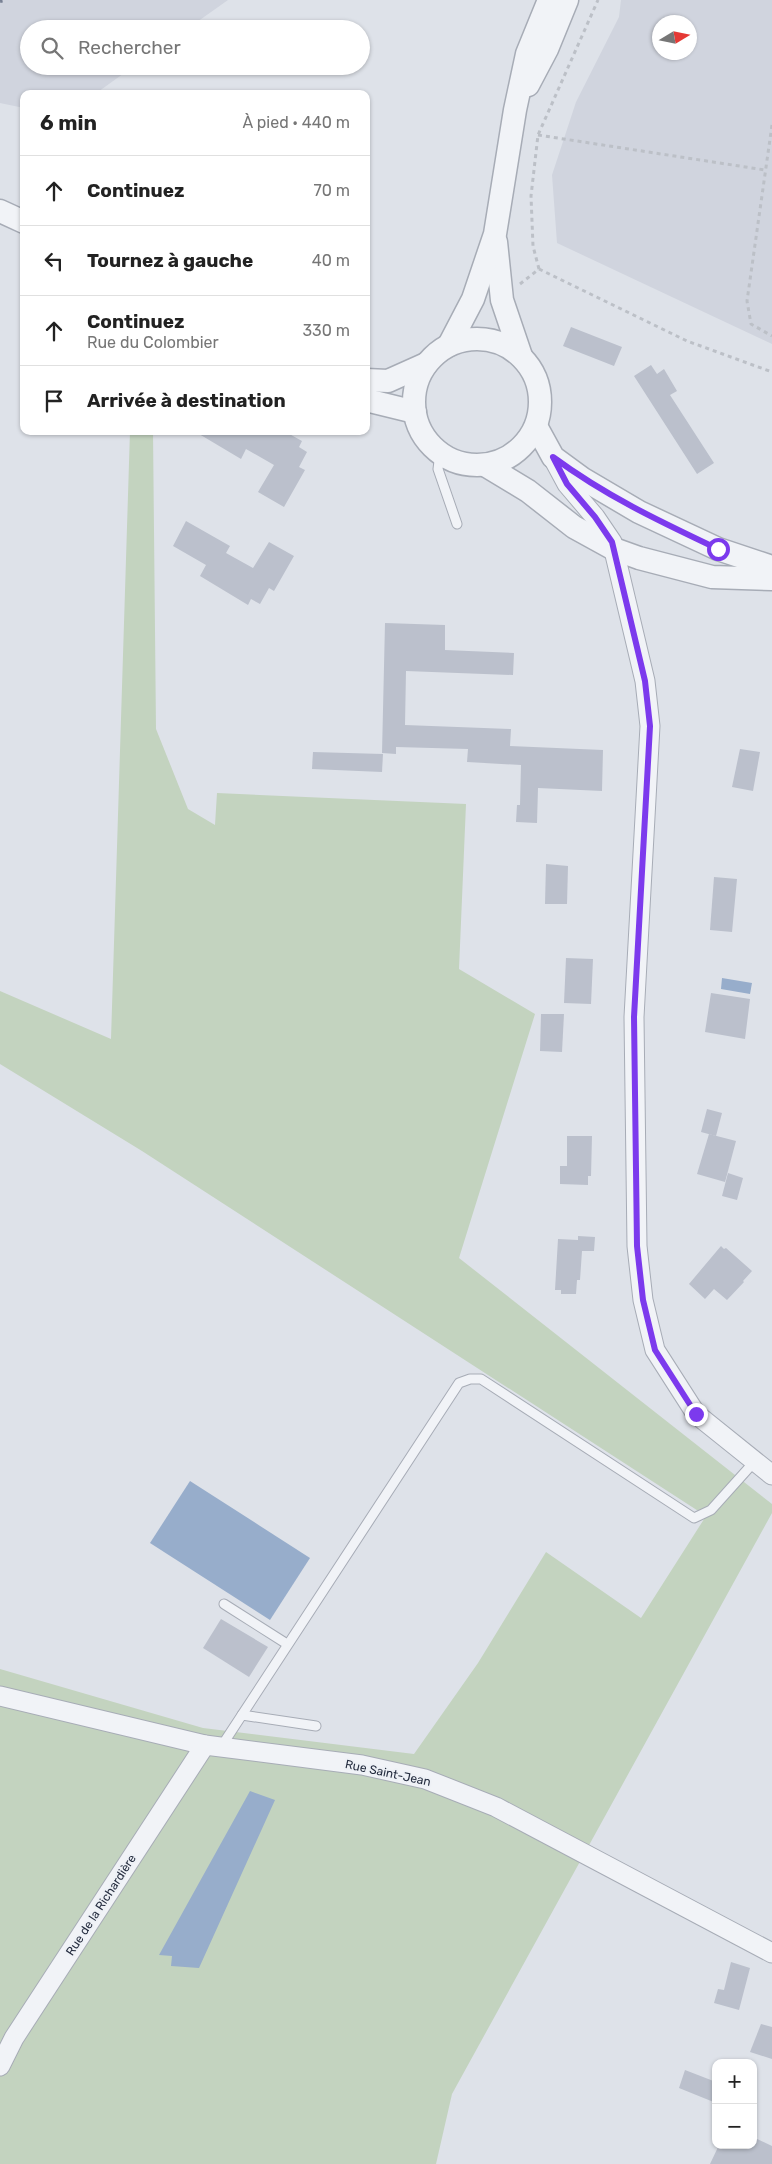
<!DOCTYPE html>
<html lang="fr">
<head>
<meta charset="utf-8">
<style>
  body { margin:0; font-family:Rubik,sans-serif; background:#f2f2f2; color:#222 }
  .controls { position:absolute; right:15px; bottom:15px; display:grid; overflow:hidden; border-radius:10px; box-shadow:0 1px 4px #0004 }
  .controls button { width:45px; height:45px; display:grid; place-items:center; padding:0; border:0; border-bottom:1px solid #e0e0e0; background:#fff; color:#222; font:25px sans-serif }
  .compass { position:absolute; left:652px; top:15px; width:45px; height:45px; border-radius:50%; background:#fff; box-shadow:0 1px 4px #0004; rotate:80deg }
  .stop { position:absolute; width:15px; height:15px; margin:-11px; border:4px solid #7c3aed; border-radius:50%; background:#fff }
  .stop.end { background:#7c3aed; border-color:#fff; box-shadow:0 1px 5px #0008 }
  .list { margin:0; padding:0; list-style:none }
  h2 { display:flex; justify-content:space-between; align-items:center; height:65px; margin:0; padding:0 20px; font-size:21px }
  h2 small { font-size:16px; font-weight:400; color:#767676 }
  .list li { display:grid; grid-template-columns:32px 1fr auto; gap:15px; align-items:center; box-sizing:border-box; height:70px; padding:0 20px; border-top:1px solid #e0e0e0 }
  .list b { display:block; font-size:19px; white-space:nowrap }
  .list p { margin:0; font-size:16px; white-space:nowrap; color:#767676 }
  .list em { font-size:16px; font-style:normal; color:#767676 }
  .icon { flex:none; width:28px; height:28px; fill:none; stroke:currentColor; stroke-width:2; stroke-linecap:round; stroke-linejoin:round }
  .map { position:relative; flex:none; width:772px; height:2164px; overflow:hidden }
  .search { position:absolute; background:#fff; box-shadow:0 1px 4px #0004; left:20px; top:20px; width:350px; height:55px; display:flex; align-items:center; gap:12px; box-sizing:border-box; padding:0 18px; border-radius:28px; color:#767676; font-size:19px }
  .panel { position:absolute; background:#fff; box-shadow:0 1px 4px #0004; left:20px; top:90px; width:350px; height:345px; border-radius:10px }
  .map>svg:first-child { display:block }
</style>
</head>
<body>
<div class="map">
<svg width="772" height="2164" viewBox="0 0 772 2164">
  <rect width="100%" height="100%" fill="#dee2e9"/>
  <g fill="#d0d4de" fill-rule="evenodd">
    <path d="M0 0H228L187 29H29V66H134L95 94H24V108L0 103Z"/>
    <path d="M621 0H772V344L557 243 552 175 576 102 619 17ZM660 22H690V52H660Z"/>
  </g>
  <path fill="#c3d3bf" d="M130 431H153L156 729 188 809 215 825 217 793 466 804 459 969 535 1014 459 1258 772 1504V1513L452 2094 436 2164H0V1669L203 1728 414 1754 478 1663 546 1552 641 1618 706 1516 142 1151 0 1064V991L111 1039Z"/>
  <g fill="#97adcb">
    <path d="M722 978 752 983 750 994 721 989Z"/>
    <path d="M190 1481 310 1558 270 1620 150 1543Z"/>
    <path d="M250 1791 275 1800 199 1968 171 1966 172 1956 159 1955Z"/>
  </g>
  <g fill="#bbc0cc">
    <path d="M571 327 622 347 614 366 563 346Z"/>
    <path d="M651 365 657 374 664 369 677 391 670 395 714 463 697 474 634 376Z"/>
    <path d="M194 431H284L302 441 299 447 307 452 299 467 305 470 284 507 258 492 274 465 246 449 241 459Z"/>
    <path d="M186 521 230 546 226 553 253 568 269 542 294 556 274 591 269 588 260 604 251 599 248 605 200 576 206 565 173 546Z"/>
    <path d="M385 623 445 625V650L514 653 513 675 406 671 405 725 511 729 510 746 603 750 602 791 538 788 537 823 516 822 517 805H520L521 765 467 762 468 749 396 747V754L382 753Z"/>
    <path d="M740 749 760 752 753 791 732 787Z"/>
    <path d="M313 752 383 754 382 772 312 769Z"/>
    <path d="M546 864 568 866 567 904H545Z"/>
    <path d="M714 877 737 879 732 932 710 930Z"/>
    <path d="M566 958 593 959 591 1004 564 1003Z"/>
    <path d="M711 993 750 999 745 1039 705 1032Z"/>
    <path d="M541 1014H564L562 1052 540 1051Z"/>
    <path d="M707 1109 722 1113 716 1136 701 1132Z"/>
    <path d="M709 1134 736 1141 725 1182 697 1174Z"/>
    <path d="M567 1136H592L591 1176H588V1185L560 1184V1166H567Z"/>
    <path d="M728 1173 743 1178 737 1200 722 1196Z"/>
    <path d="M578 1236 595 1237 594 1251H582L580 1280H577L576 1294H561V1290H555L558 1239 578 1240Z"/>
    <path d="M721 1246 724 1249 726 1248 752 1271 743 1281 744 1282 727 1300 714 1289 705 1299 689 1284Z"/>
    <path d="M221 1619 268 1647 249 1677 203 1648Z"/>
    <path d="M731 1962 750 1968 739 2010 714 2003 718 1989 724 1990Z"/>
    <path d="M761 2024 772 2027V2059L750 2052Z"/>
    <path d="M685 2070 716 2082V2103L679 2088Z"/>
    <path d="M753 2137 772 2146V2164H710L719 2145H753Z"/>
  </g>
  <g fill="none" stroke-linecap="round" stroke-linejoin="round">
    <g stroke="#a7acb6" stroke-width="11">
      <g id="service">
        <path d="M440 453 438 469 457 524"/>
        <path d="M224 1604 287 1644"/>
        <path d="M242 1715 316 1726"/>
        <path d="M221 1747 459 1383 470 1379H481L694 1518 711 1510 755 1461"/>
      </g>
    </g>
    <g stroke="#a7acb6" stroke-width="21">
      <g id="minor">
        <path d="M553 458 567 484 595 517 612 542 645 681 650 726 634 1017 637 1246 643 1300 655 1350 696 1414 772 1475"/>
        <path d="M0 1696 205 1745 362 1765 425 1779 496 1807 772 1953"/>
        <path d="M0 2066 14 2038 205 1745"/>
      </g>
    </g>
    <g stroke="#a7acb6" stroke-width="25">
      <g id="tertiary">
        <path d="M528 85 547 49 567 0"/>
        <path d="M0 211 24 222"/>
        <path d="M496 242 502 300 521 356"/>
        <circle cx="477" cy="402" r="63"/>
        <path d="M449 345 473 299 495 234 515 110 527 54 549 0"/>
        <path d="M366 380 388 381 426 364"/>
        <path d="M366 400 415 412"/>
        <path d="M536 426 553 457 583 479 639 512 718 549 772 567"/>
        <path d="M485 465 528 491 574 527 614 549 639 558 712 577 772 579"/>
      </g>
    </g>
    <g stroke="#bcc0c7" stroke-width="3" stroke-dasharray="4 4" stroke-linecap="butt">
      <path d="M772 125 747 301 751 324 772 336"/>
      <path d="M538 135 765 170"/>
      <path d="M539 269 533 246 531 196 538 135 598 0"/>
      <path d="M539 269 687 341 772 372"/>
      <path d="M520 284 539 269"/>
    </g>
    <use href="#service" stroke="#f1f3f7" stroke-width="9"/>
    <use href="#minor" stroke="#f1f3f7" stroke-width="19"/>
    <use href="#tertiary" stroke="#f1f3f7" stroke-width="22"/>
    <path stroke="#778093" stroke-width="4" stroke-dasharray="2.5 5" stroke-linecap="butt" d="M0 1 5 0"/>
  </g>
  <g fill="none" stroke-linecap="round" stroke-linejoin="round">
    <path stroke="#7c3aed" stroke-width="6" d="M696 1414 655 1350 643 1300 637 1246 634 1017 650 726 645 681 612 542 595 517 567 484 553 457C606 496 659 521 718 549"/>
  </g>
  <g text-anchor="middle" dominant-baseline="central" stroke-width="4" stroke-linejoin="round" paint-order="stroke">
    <g font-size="12" fill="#262e40" stroke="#eef1f6">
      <text transform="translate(388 1773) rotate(12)">Rue Saint-Jean</text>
      <text transform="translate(101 1905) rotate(-57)">Rue de la Richardière</text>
    </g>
  </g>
</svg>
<div class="controls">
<button>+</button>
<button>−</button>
</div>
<svg class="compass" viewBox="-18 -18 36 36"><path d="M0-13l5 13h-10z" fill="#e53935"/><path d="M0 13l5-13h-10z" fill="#767676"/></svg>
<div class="stop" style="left:718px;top:549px"></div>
<div class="stop end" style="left:696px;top:1414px"></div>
<div class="search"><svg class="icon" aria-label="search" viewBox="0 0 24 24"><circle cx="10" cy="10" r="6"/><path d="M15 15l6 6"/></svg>Rechercher</div>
<section class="panel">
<h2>6 min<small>À pied · 440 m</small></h2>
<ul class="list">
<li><svg class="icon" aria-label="ahead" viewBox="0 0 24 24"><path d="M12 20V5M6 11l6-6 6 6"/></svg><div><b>Continuez</b></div><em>70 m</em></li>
<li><svg class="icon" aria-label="left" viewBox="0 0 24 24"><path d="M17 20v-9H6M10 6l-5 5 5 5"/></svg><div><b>Tournez à gauche</b></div><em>40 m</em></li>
<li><svg class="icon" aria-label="ahead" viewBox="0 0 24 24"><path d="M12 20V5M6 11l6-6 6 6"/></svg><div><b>Continuez</b><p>Rue du Colombier</p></div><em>330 m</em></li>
<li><svg class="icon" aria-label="arrive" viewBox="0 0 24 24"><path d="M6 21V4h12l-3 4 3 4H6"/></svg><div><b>Arrivée à destination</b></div></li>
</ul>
</section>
</div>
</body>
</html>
